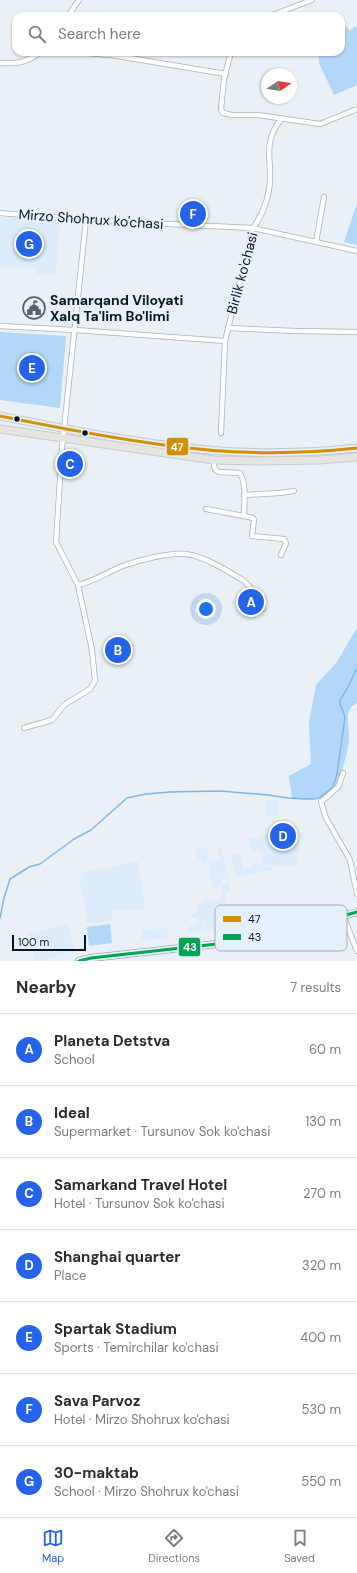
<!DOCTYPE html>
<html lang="en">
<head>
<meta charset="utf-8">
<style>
  body { margin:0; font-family:"DM Sans",sans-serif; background:#f2f2f3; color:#2b2b33 }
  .compass { position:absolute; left:261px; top:68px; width:36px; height:36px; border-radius:50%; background:#fff; box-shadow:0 1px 3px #0004; rotate:78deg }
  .scale { position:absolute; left:12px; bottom:10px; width:74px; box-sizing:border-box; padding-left:4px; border:2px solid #0b151f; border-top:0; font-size:11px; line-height:14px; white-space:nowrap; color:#0b151f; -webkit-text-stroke:3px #e4f0fb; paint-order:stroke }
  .you { position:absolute; left:206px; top:609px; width:14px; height:14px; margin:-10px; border:3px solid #fff; border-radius:50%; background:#1a73e8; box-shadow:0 0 0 6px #1a73e833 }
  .badge { display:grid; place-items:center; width:26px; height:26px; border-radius:50%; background:#2563eb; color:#fff; font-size:13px; font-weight:700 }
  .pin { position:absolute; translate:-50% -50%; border:2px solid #fff; box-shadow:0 1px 4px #0006 }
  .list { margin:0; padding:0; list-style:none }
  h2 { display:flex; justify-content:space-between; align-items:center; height:52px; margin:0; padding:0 16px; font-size:17px }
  h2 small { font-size:13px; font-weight:400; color:#7c7c81 }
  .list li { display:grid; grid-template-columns:26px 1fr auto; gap:12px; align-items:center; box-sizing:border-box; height:72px; padding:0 16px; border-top:1px solid #e1e1e2 }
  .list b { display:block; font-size:15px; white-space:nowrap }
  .list p { margin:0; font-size:13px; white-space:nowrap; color:#7c7c81 }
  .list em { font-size:13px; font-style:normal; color:#7c7c81 }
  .icon { flex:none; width:22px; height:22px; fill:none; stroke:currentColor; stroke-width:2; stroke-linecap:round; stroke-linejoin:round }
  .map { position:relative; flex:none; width:357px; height:961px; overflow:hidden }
  .search { position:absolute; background:#fff; box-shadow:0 1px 3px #0004; left:12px; right:12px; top:12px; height:44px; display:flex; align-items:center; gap:10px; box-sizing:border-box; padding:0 14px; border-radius:12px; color:#7c7c81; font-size:15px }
  .sheet { height:556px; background:#fff }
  nav { display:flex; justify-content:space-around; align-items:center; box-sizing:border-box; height:56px; border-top:1px solid #e1e1e2; background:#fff; font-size:11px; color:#7c7c81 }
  nav a { display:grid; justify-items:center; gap:2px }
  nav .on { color:#2563eb }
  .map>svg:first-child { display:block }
</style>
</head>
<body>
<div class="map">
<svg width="357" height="961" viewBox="0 0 357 961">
  <rect width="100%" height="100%" fill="#e9f0f6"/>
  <g fill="#ddecfa">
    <path d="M0 217 60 220 56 275 35 274V267L0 268Z"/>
    <path d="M266 800 279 801 278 816 265 815Z"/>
    <path d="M281 829 288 831 290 844 299 848 296 865H263L260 849 252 851 248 840 257 837 260 847 258 838Z"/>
    <path d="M207 847 209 858H206L207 863 202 864V858L198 859 195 850Z"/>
    <path d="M221 848 230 882H226V878L220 879 222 884 229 883 231 892H222V886L213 889 211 880 208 860 215 859 216 861 220 860 217 849Z"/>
    <path d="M240 853 243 869 254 866 253 864 262 862 263 866H271V871H263L236 877 231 856Z"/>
    <path d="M138 861 145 906 141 910 112 911V921L88 924 80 883 81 873Z"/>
    <path d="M220 893H225V904L220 905 222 928 205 930V924H203V931L188 934 189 926H194V924L198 923 197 918 191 917 192 913H196L198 910 197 903 203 902V900L220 899Z"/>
    <path d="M67 924 75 949 42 961H36L27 934Z"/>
    <path d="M168 928 169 938 142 940V930Z"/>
  </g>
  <g fill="#b3d7f8">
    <path d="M346 26 350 31 355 26 357 28V85L334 95 319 63 318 52H341V29Z"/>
    <path d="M357 203V245L344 242Z"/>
    <path d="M0 332 66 336 60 408 0 400Z"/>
    <path d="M357 629V703C342 710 350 726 349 739 349 746 340 780 337 787 328 800 305 803 292 798L289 776 311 764 309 722 316 685 337 662 355 631Z"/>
    <path d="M110 924 112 943 89 946 87 927Z"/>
  </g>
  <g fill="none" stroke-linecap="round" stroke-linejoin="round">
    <path stroke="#7eb7e8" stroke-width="1.5" d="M0 918 4 898 10 879 29 867 40 864 74 839 91 830 127 798 146 794 170 792 220 791 268 795 288 798 313 799 319 798 333 787 337 774 345 717 340 704V700L347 689 357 668"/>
    <g stroke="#aab2ba" stroke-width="6">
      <g id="minor">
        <path d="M68 16 79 0"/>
        <path d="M270 16 312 0"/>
        <path d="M72 52 111 55 226 74"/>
        <path d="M231 52 224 79 221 109 223 113 232 115H258L320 124 357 109"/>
        <path d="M0 63C15 64 28 63 40 52"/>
        <path d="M0 213 86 220 253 228 357 251"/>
        <path d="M316 242 324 197"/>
        <path d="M0 326 75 330 225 341"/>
        <path d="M228 328 296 331 357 332"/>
        <path d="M221 433 225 341 253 228C263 214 269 198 270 181 271 154 263 144 281 119"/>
        <path d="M214 460C214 466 213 469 219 472L240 473C247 485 244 504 244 516L253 518 254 520 252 536 284 539 286 543 281 555"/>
        <path d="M244 495 280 493 294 491"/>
        <path d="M206 509 244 516"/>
        <path d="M78 585C93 582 106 573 120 567 136 561 169 552 186 554 204 556 228 571 244 581L250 587 263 609"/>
        <path d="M24 728 52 720 64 705 90 689 95 681 92 650 78 585 56 542 62 448 86 220"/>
        <path d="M343 773 338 787 321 802 326 818 350 860 357 894"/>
        <path d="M343 915 357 951"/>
      </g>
    </g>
    <g stroke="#aab2ba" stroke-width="8">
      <path id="secondary" d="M79 961 91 958 244 941 318 923 357 912"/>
    </g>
    <g stroke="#c6cbcf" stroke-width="9">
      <g id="primary">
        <path d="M0 416C54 427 109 438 164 445 227 454 293 455 357 448"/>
        <path d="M0 429 214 460 257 461 319 460 357 457"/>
      </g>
    </g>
    <use href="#minor" stroke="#fcfdfe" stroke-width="4.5"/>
    <use href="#secondary" stroke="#f2f1ef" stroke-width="6"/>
    <use href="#primary" stroke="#e7e5e0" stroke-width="7"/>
    <g stroke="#e4f0fb" stroke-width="6">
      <path id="bus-1" d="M0 416C54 427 109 438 164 445 227 454 293 455 357 448"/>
    </g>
    <g stroke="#e4f0fb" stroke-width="6">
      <path id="bus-2" d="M79 961 91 958 244 941 318 923 357 912"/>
    </g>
    <use href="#bus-1" stroke="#d49005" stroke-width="3"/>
    <use href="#bus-2" stroke="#00a651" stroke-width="3"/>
  </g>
  <defs>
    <g id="civic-ring" transform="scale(1.15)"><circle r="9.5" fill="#e4f0fb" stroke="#59626a" stroke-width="1.5"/><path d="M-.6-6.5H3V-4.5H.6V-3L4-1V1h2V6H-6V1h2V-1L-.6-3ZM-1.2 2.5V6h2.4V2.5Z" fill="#59626a"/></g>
  </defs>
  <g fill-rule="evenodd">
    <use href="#civic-ring" x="34" y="308"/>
  </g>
  <g fill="#0b151f" stroke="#e4f0fb" stroke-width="1.5">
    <circle cx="17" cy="419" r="3.5"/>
    <circle cx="85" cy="433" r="3.5"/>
  </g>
  <g text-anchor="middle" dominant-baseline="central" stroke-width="4" stroke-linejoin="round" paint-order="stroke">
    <g font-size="14" fill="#0b151f" stroke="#e4f0fb">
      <text transform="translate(91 219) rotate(4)">Mirzo Shohrux ko'chasi</text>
      <text transform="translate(242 273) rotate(-75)">Birlik ko'chasi</text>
    </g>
    <g font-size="14" font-weight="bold" fill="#0b151f" stroke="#e4f0fb" text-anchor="start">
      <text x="50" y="300">Samarqand Viloyati<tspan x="50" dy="16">Xalq Ta'lim Bo'limi</tspan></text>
    </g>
  </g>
  <rect x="215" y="905" width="132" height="46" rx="6" fill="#e4f0fb" stroke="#a3aeb9" stroke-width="1"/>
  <rect x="223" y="916" width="18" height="6" fill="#d49005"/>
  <rect x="223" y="934" width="18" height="6" fill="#00a651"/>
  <g font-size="11" fill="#0b151f">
    <text x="248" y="923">47</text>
    <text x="248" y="941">43</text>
  </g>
  <g stroke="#e4f0fb" stroke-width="1.5">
    <rect x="166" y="437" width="23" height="19" rx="4" fill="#d49005"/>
    <rect x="178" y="937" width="23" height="20" rx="4" fill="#00a651"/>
  </g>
  <g font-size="11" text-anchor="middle" font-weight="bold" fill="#fff">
    <text x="177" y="451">47</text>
    <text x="190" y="951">43</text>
  </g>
</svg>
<svg class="compass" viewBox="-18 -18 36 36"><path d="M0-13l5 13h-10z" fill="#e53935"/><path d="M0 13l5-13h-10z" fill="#7c7c81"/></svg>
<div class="scale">100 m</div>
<div class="you"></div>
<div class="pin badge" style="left:251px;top:602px">A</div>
<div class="pin badge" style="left:118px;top:650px">B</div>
<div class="pin badge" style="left:70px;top:464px">C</div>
<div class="pin badge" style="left:283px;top:836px">D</div>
<div class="pin badge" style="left:32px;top:368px">E</div>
<div class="pin badge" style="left:193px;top:214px">F</div>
<div class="pin badge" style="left:29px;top:244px">G</div>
<div class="search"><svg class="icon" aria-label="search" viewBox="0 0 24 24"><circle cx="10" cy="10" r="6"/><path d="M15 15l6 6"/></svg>Search here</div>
</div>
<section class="sheet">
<h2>Nearby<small>7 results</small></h2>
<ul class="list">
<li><span class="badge">A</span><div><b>Planeta Detstva</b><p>School</p></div><em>60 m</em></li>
<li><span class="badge">B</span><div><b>Ideal</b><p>Supermarket · Tursunov Sok ko'chasi</p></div><em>130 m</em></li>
<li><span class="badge">C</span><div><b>Samarkand Travel Hotel</b><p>Hotel · Tursunov Sok ko'chasi</p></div><em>270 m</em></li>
<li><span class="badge">D</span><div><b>Shanghai quarter</b><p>Place</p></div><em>320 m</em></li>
<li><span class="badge">E</span><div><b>Spartak Stadium</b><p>Sports · Temirchilar ko'chasi</p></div><em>400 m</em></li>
<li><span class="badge">F</span><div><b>Sava Parvoz</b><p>Hotel · Mirzo Shohrux ko'chasi</p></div><em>530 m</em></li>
<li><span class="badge">G</span><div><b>30-maktab</b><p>School · Mirzo Shohrux ko'chasi</p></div><em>550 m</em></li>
</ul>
</section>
<nav>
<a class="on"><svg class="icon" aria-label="map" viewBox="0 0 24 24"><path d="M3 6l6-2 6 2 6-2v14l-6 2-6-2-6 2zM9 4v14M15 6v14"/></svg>Map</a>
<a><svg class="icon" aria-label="directions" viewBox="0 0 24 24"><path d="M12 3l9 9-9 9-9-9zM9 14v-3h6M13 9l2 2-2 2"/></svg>Directions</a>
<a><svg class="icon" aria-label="saved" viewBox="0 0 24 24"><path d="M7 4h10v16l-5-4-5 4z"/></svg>Saved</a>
</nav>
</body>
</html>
